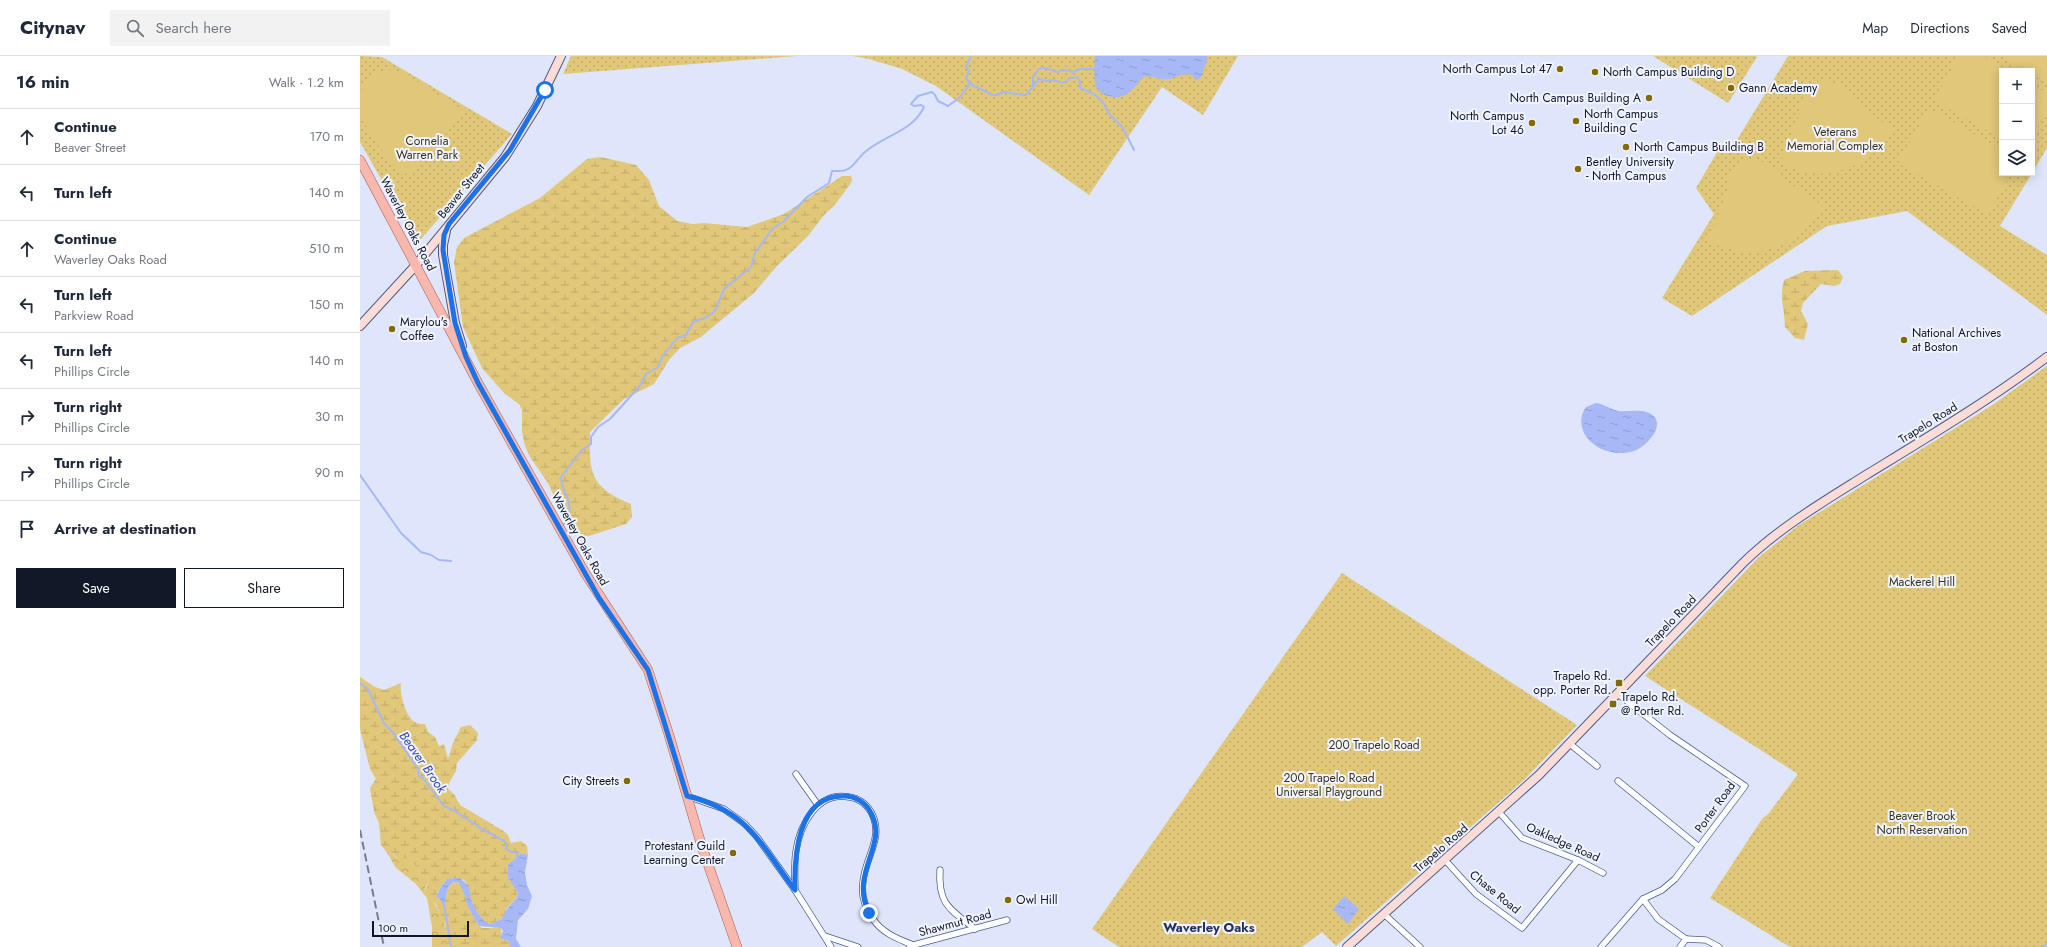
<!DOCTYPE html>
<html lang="en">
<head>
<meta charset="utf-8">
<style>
  body { margin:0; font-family:Jost,sans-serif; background:#f2f2f3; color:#1f2937 }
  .controls { position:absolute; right:12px; top:12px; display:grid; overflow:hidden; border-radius:0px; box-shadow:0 2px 10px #0003 }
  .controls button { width:36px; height:36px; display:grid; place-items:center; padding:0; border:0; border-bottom:1px solid #e0e1e3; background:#fff; color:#1f2937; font:20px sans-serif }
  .scale { position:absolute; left:12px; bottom:10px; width:97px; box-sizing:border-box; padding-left:4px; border:2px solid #101528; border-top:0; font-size:11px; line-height:14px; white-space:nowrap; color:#101528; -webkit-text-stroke:3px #f0f4ff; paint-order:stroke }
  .stop { position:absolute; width:12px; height:12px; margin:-9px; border:3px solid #1a73e8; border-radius:50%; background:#fff }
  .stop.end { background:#1a73e8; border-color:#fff; box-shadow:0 1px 4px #0008 }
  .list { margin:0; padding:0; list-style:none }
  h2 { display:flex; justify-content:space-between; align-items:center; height:52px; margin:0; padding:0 16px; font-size:17px }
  h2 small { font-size:13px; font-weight:400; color:#747a83 }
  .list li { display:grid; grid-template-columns:26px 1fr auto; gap:12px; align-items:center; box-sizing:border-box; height:56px; padding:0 16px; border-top:1px solid #e0e1e3 }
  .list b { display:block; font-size:15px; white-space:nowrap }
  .list p { margin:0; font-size:13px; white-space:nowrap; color:#747a83 }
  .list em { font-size:13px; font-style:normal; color:#747a83 }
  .actions { display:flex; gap:8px; padding:12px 16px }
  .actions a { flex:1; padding:9px 0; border:1px solid #111827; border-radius:0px; text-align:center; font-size:14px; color:#111827 }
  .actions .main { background:#111827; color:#fff }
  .icon { flex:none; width:22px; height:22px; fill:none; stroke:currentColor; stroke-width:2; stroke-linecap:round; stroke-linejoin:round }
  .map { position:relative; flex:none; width:1687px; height:891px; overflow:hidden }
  header { display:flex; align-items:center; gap:24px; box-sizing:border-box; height:56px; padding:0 20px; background:#fff; border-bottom:1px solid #e0e1e3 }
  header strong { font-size:19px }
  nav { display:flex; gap:22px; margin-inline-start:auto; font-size:14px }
  .search { width:280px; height:36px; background:#f2f2f3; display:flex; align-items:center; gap:10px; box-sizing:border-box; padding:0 14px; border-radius:0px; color:#747a83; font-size:15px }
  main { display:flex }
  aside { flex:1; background:#fff }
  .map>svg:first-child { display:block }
</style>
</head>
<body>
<header>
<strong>Citynav</strong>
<div class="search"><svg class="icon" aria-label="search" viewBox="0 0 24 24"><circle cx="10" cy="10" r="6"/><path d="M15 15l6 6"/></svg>Search here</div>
<nav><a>Map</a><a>Directions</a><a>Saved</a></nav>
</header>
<main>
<aside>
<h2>16 min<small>Walk · 1.2 km</small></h2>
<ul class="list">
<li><svg class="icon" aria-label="ahead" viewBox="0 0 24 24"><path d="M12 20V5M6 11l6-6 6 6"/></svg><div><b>Continue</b><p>Beaver Street</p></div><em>170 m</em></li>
<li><svg class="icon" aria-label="left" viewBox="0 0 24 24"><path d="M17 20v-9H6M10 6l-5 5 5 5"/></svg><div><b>Turn left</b></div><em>140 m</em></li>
<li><svg class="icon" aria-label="ahead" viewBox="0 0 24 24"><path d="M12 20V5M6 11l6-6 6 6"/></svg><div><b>Continue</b><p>Waverley Oaks Road</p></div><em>510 m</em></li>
<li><svg class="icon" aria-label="left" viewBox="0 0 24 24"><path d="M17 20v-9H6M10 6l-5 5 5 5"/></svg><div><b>Turn left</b><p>Parkview Road</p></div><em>150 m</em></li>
<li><svg class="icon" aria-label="left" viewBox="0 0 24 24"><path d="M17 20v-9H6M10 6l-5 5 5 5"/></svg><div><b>Turn left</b><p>Phillips Circle</p></div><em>140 m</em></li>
<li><svg class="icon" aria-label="right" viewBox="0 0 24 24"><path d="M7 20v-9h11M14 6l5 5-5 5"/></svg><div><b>Turn right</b><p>Phillips Circle</p></div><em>30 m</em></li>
<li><svg class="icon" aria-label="right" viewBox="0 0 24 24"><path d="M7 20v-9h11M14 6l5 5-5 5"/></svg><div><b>Turn right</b><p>Phillips Circle</p></div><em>90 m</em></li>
<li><svg class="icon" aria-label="arrive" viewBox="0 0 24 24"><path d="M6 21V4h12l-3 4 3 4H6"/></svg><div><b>Arrive at destination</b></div></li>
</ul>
<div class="actions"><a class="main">Save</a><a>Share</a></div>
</aside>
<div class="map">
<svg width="1687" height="891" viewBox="0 0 1687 891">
  <defs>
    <pattern id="forest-crowns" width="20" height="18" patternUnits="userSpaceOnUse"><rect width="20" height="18" fill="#e1c779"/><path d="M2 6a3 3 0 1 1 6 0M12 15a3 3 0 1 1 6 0" fill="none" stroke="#c0aa69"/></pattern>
    <pattern id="wetland-marsh" width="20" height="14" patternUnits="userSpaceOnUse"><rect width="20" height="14" fill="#e1c779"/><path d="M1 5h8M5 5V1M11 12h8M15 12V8" fill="none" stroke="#c0aa69"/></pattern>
    <pattern id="park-dots" width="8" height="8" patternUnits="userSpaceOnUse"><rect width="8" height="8" fill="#e1c779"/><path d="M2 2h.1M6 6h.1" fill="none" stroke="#c0aa69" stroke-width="1.8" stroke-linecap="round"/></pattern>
    <pattern id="water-ripples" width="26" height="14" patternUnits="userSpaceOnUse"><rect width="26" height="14" fill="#a6b8f5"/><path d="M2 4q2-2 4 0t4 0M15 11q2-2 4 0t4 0" fill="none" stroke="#8e9dd2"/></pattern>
  </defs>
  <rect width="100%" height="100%" fill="#dfe6fc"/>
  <path fill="url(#forest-crowns)" d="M26 795 32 797 36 802H49L51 807 56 810 61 819 68 821 69 826 65 832C74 847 94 874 85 891H72V871L67 842 55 827 36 812Z"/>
  <g fill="url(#wetland-marsh)">
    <path d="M241 101 276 109 289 124 299 150 317 165 333 168 344 167 387 171 424 158 482 120H491L492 122 491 127 474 150 464 159 448 180 417 210 394 237 341 281 320 292 309 304 294 328 264 343 230 376C229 417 230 431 271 448L272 461 266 468 229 480 218 479 207 469 188 427 170 401 165 390 162 376V354L159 348 144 337 122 312 103 271 94 206 97 191 104 182 180 142 227 103Z"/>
    <path d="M1478 214 1483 221 1480 228 1474 230 1461 228 1443 247 1441 255 1448 268 1444 284 1435 282 1425 271C1425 252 1419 244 1424 224L1445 215Z"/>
    <path d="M0 621 15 631 24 634 41 627C39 636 46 662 55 666 58 668 61 668 65 668L68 676 75 681 79 690 84 688 88 703 93 687 101 671 110 669 118 677 117 684 97 707 96 715 89 727 88 733 94 738 100 749 142 774 148 779 151 787 161 785 167 790 168 799 161 797 148 810V821L158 835 156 843 146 853 144 862 130 868C125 867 123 865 121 861 117 856 113 851 111 845 108 831 109 819 90 823 83 824 78 835 76 841L80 843 85 849C87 841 85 830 96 826L102 829 108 850 118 869 122 872H141L142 883 150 886V891H85L87 877 85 867C79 863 81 858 78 852 75 845 68 843 65 835L69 826 68 821 61 819 56 810 51 807 49 802 38 803 32 797 26 795 21 789 19 767 14 756 10 732 16 723 10 713 0 673Z"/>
  </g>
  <g fill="url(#park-dots)">
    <path d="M0 0 22 1 152 78 61 183 55 181 49 172 0 86Z"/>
    <path d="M211 0H437L203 18Z"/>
    <path d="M493 0H878L843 59 802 31 729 139 576 30 542 13 509 3Z"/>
    <path d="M1293 0H1396L1397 1 1368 47Z"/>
    <path d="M1428 0H1687V92L1672 117V15H1642V117H1672L1640 170 1687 199V259L1547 155 1467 170 1332 260 1302 242 1354 158 1336 132 1359 93H1366L1374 89Z"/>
    <path d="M1687 310V891H1430L1350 842 1402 763 1409 757 1438 718 1285 620 1399 501 1439 469 1631 350Z"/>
    <path d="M982 517 1217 669 1165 723 976 890 962 876 942 891H759L732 873Z"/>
  </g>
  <g fill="#e1c779">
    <path d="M1599 0H1623L1649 15H1642V83L1574 44Z"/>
    <path d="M1640 0H1687V27L1672 18V15H1666Z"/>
    <path d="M32 13 50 21 106 56 49 118 39 116 13 83 0 59V37L11 19Z"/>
    <path d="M1465 23 1493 36 1491 42 1534 75C1508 113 1461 131 1420 106L1441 55 1436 52 1453 28Z"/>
    <path d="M1672 28 1687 37V54L1672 81Z"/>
    <path d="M1569 52 1642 94V117H1651L1628 158 1538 107Z"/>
    <path d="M1393 102 1422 115 1419 120 1463 150C1440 192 1390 209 1348 184L1368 134 1364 130 1380 105Z"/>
  </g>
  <g fill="url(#water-ripples)">
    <path d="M735 0H847L848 2 841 21 836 25 832 19C823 16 816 22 808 23 799 24 792 19 783 21 773 34 763 47 745 39 741 37 738 35 736 31 734 22 734 9 735 0Z"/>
    <path d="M1236 347C1244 348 1250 353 1258 355 1268 356 1279 353 1289 357 1309 366 1287 391 1274 395 1256 401 1233 394 1224 377 1220 367 1220 360 1226 351Z"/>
    <path d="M161 797 168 799 165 816 167 829 172 840 168 853 158 864 156 883 161 891H150V886L140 882 143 875 141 872 119 870 107 849 106 842 99 827 95 826C85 830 87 841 85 849H83L80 843 76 841 80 832 87 823 100 822 109 830 111 844 116 854 124 865 130 868 142 863 146 854 156 843 158 837 148 821V809Z"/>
    <path d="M984 840 999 853 988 868 973 853Z"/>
  </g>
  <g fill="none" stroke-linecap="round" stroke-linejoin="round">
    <g stroke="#a6b8f5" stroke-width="2">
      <path d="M611 28 632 39H637L644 36 666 39 679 23 687 25 692 24 703 27 711 22 717 21 720 26V32L734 38 743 46 749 58 763 72 774 94"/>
      <path d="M673 32V21L679 13 684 12 698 16 704 14 713 16 719 13H734"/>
      <path d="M0 419 41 477 61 496 71 499 79 504 91 505"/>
      <path d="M204 468C218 449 202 440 201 421L222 394 231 388V381L238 371 250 363 279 331 286 318 298 311 302 301 317 282 326 279 333 266 345 262 355 255 364 233 391 211 395 197 413 172 423 166 447 141 469 127 472 115C477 115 483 116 488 113 494 110 499 101 505 96 525 79 553 75 564 51L561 49 554 50 551 48 558 40 572 36 575 39 578 45 588 50 599 42 610 28 606 22 609 15 606 11 611 0"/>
      <path d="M0 627 8 633 24 667 35 679 58 713 59 720 63 722 84 750 95 755 122 773 144 785 147 788 146 793 151 796 157 797 158 802"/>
      <path d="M84 848 91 891"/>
      <path d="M1683 891 1687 888"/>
    </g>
    <g stroke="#4e5b89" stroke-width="7">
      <g id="street">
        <path d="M1210 688 1237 710"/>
        <path d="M436 718 458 749"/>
        <path d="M1258 725 1339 791"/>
        <path d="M327 740 364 753 385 768 397 781 435 834 471 891"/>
        <path d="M1139 756 1162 782 1218 804 1243 817"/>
        <path d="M1085 804 1116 838 1162 872 1218 804"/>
        <path d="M580 814C578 849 590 853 615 873"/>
        <path d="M435 834C435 821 434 807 436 795 440 768 458 735 489 741 498 742 506 748 511 756 525 781 505 801 503 826 501 839 505 852 513 863 522 877 538 883 553 889"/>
        <path d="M1283 843 1298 863 1326 883"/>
        <path d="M1024 858 1060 891"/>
        <path d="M465 880 498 891"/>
        <path d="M1326 883 1346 884 1359 891"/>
        <path d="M550 890 647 864"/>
        <path d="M1241 891 1283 843 1302 834 1315 823 1385 730 1310 679 1258 638"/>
        <path d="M1320 891 1326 883"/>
      </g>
    </g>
    <g stroke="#4e5b89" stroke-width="10">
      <g id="secondary">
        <path d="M86 175 83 189V199L95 267 102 290"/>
        <path d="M0 270 56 209 145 101 177 50 201 0"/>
        <path d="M987 891 1179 719 1383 507C1420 471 1463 446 1506 419 1568 381 1630 344 1687 301"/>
      </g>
    </g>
    <g stroke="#a4605b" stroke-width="10">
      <path id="primary" d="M0 104 118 327 225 517 288 614 309 679 342 791 377 891"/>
    </g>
    <use href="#street" stroke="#fff" stroke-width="5.5"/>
    <use href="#secondary" stroke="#fcdcd6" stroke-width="8"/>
    <use href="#primary" stroke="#f8b8ad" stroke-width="9"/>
    <path stroke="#767c91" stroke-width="2" stroke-dasharray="8 4" stroke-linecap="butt" d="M0 774 24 891"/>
  </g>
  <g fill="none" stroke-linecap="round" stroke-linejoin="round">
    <path stroke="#1a73e8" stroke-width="5" d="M185 34 150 94 89 168 84 179 83 194 95 267 106 301 118 327 239 542 288 614 327 740C389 755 400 788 435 834 434 801 437 739 484 740 496 740 506 747 511 757 529 790 489 815 509 857"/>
  </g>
  <g fill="#846a04" stroke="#f0f4ff" stroke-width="1.5">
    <circle cx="1200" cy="13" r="4"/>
    <circle cx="1235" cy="16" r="4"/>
    <circle cx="1371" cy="32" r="4"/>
    <circle cx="1289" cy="42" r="4"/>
    <circle cx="1216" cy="65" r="4"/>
    <circle cx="1172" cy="67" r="4"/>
    <circle cx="1266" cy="91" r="4"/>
    <circle cx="1218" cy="113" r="4"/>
    <circle cx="32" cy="273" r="4"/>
    <circle cx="1544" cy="284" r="4"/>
    <rect x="1255" y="623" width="8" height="8" rx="2"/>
    <rect x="1249" y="644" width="8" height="8" rx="2"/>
    <circle cx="267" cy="725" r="4"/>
    <circle cx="373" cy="797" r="4"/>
    <circle cx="648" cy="844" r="4"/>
  </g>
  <g text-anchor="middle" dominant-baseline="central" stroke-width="4" stroke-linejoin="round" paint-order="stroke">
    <g font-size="12" fill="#101528" stroke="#f0f4ff" text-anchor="start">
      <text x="1192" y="13" text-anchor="end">North Campus Lot 47</text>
      <text x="1243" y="16">North Campus Building D</text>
      <text x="1379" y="32">Gann Academy</text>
      <text x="1281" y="42" text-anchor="end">North Campus Building A</text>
      <text x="1224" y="58">North Campus<tspan x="1224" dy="14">Building C</tspan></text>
      <text x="1164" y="60" text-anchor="end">North Campus<tspan x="1164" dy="14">Lot 46</tspan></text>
      <text x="1274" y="91">North Campus Building B</text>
      <text x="1226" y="106">Bentley University<tspan x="1226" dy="14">- North Campus</tspan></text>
      <text x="40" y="266">Marylou's<tspan x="40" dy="14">Coffee</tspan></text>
      <text x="1552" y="277">National Archives<tspan x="1552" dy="14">at Boston</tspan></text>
      <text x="1251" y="620" text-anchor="end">Trapelo Rd.<tspan x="1251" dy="14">opp. Porter Rd.</tspan></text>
      <text x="1261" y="641">Trapelo Rd.<tspan x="1261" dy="14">@ Porter Rd.</tspan></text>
      <text x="259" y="725" text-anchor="end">City Streets</text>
      <text x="365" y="790" text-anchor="end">Protestant Guild<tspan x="365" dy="14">Learning Center</tspan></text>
      <text x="656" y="844">Owl Hill</text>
    </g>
    <g font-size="12" fill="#39321d" stroke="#f0f4ff">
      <text x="1475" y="76">Veterans<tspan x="1475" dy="14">Memorial Complex</tspan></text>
      <text x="67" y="85">Cornelia<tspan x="67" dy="14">Warren Park</tspan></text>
      <text x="1562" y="526">Mackerel Hill</text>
      <text x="1014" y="689">200 Trapelo Road</text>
      <text x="969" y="722">200 Trapelo Road<tspan x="969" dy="14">Universal Playground</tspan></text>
      <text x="1562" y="760">Beaver Brook<tspan x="1562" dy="14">North Reservation</tspan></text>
    </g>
    <g font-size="12" fill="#101528" stroke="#f0f4ff">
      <text transform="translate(101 135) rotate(-51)">Beaver Street</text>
      <text transform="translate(48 168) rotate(62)">Waverley Oaks Road</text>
      <text transform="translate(1568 367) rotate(-32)">Trapelo Road</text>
      <text transform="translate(220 483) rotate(61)">Waverley Oaks Road</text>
      <text transform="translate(1311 565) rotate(-46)">Trapelo Road</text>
      <text transform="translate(1355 751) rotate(-54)">Porter Road</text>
      <text transform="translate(1203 786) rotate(24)">Oakledge Road</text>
      <text transform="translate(1081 792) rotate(-41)">Trapelo Road</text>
      <text transform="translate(1135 836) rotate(39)">Chase Road</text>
      <text transform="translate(595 867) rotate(-15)">Shawmut Road</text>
    </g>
    <g font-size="13" font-style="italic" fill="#3544b5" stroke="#f0f4ff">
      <text transform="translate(63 706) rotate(55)">Beaver Brook</text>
    </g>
    <g font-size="13" font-weight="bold" fill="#27315c" stroke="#f0f4ff">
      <text x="849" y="871">Waverley Oaks</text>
    </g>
  </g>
</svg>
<div class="controls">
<button>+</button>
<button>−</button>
<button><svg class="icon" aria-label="layers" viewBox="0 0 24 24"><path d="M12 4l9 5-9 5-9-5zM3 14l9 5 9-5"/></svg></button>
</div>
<div class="scale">100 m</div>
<div class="stop" style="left:185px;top:34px"></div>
<div class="stop end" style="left:509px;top:857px"></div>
</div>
</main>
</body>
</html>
